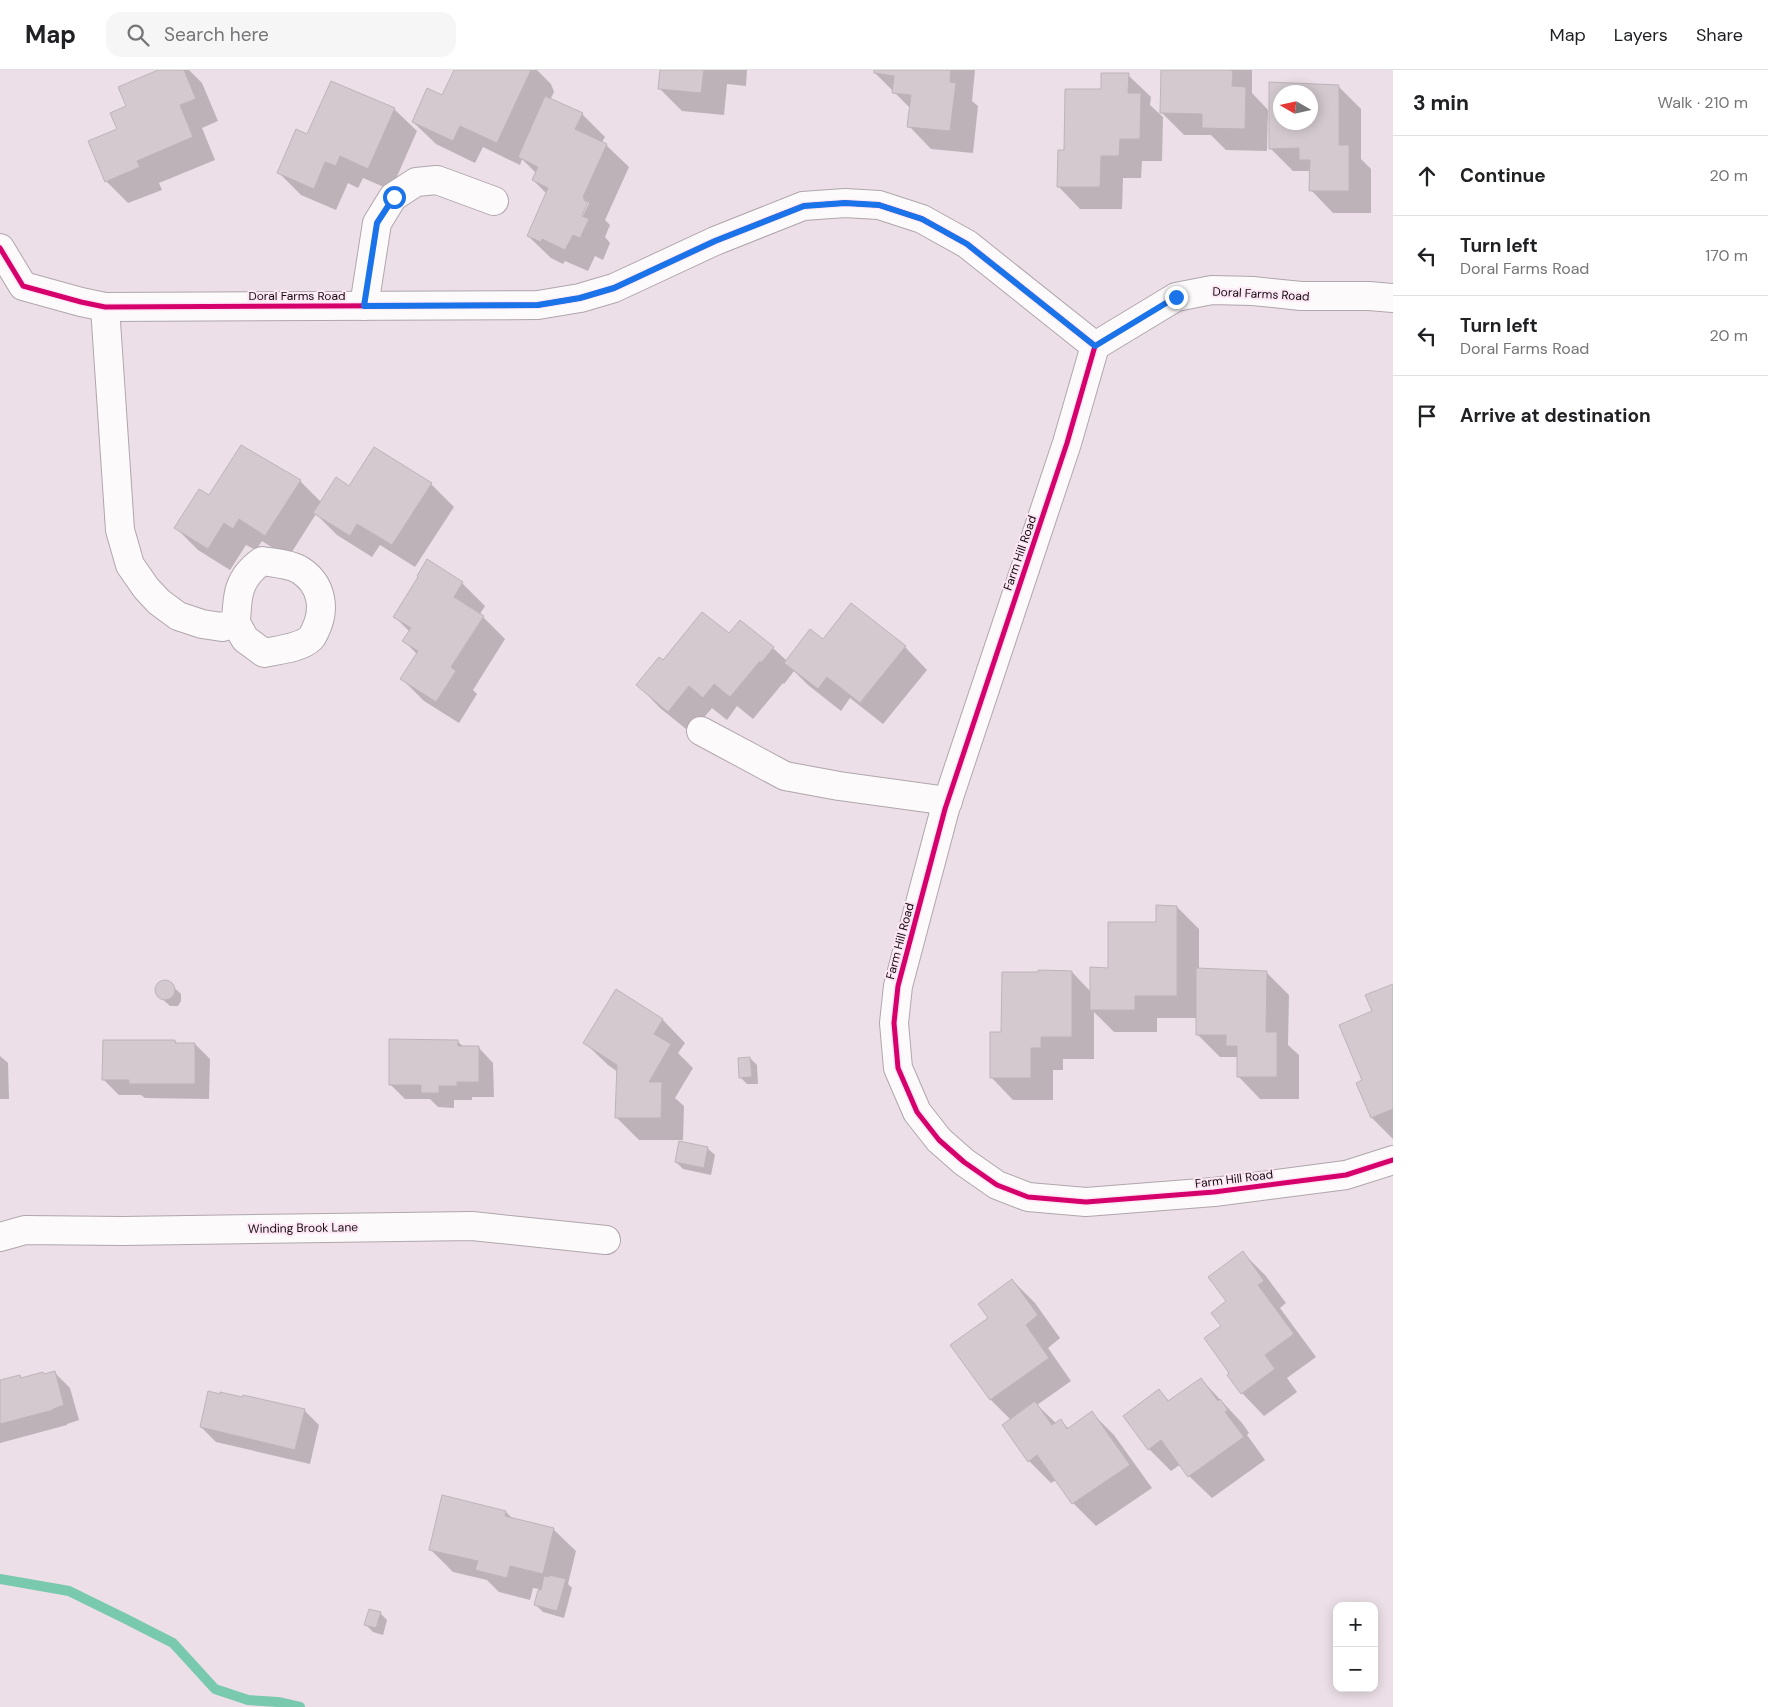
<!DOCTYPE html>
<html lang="en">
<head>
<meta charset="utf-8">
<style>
  body { margin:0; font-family:"DM Sans",sans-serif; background:#f6f6f6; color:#202124 }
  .controls { position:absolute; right:15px; bottom:15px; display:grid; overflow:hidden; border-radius:10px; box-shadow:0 2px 12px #0003 }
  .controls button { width:45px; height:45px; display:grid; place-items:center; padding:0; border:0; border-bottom:1px solid #e0e0e0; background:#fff; color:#202124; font:25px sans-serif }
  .compass { position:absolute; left:1273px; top:15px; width:45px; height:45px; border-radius:50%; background:#fff; box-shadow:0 2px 12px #0003; rotate:279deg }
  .stop { position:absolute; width:15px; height:15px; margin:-11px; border:4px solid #1a73e8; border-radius:50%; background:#fff }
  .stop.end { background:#1a73e8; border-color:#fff; box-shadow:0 1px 5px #0008 }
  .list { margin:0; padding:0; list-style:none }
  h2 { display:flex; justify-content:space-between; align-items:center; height:65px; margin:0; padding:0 20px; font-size:21px }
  h2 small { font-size:16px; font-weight:400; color:#757577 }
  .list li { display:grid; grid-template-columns:32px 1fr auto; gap:15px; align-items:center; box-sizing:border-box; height:80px; padding:0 20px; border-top:1px solid #e0e0e0 }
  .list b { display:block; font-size:19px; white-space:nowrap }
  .list p { margin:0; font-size:16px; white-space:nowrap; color:#757577 }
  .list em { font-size:16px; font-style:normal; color:#757577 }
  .icon { flex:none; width:28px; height:28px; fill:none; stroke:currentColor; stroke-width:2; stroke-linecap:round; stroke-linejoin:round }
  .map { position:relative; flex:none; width:1393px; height:1637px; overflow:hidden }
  header { display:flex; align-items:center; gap:30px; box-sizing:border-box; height:70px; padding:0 25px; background:#fff; border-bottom:1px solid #e0e0e0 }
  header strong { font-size:24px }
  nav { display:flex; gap:28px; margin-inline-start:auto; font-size:18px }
  .search { width:350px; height:45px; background:#f6f6f6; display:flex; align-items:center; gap:12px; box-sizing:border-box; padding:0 18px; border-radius:15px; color:#757577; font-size:19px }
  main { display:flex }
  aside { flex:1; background:#fff }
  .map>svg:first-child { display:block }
</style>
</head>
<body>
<header>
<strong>Map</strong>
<div class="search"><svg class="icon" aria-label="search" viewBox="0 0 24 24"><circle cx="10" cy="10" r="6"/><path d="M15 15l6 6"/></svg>Search here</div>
<nav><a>Map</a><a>Layers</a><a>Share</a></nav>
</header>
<main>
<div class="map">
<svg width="1393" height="1637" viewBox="0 0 1393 1637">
  <rect width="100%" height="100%" fill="#ecdfe7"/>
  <g fill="#0003" fill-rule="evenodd">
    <path d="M162 0H189L202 13 218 51 202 58 215 90 159 113 162 120 128 133 106 111 119 60 128 37Z"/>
    <path d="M455 0H537L551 14 554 22 550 30 582 44 605 67 602 72 606 75 629 97 605 150 610 155 605 167 610 173 603 190 595 186 588 201 565 191 563 194 551 188 528 166 547 124 533 110 536 103 522 89 520 95 483 77 475 93 436 74 413 52 443 27ZM587 131 589 133 580 152 578 151Z"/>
    <path d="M661 0H747L746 16 727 14 724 45 682 41 659 18Z"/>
    <path d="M875 0H975L972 31 978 36 973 83 931 79 909 56 911 39 875 3Z"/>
    <path d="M1162 0H1252V23L1268 40 1267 81 1226 80 1211 65H1184L1161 42Z"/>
    <path d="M1128 5 1151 27 1150 35 1163 47 1162 91H1142L1141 108H1123L1122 139H1080L1058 116 1065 81 1102 21Z"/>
    <path d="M1270 14 1338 16 1361 39V89L1371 99V143H1333L1311 120V101H1293L1270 78ZM1280 22H1310V52H1280Z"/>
    <path d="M394 39 417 61 391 120 363 108 358 118 348 113 336 140 301 125 278 102 308 66Z"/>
    <path d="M300 411 321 432 350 417 431 414 454 437 415 497 380 475 372 487 337 465 316 444 288 488 262 471 256 480 246 475 230 500 198 480 176 458 209 427Z"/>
    <path d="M427 491 462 513 485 536 480 544 505 569 473 620 477 624 459 653 424 631 402 609 417 584 404 571 410 562 395 547Z"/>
    <path d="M729 565 773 578 787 591 823 571 905 577 927 600 883 654 850 628 841 641 808 615 794 601 784 614 783 613 753 649 737 636 727 650 712 638 691 663 660 638 638 615 663 592Z"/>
    <path d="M1177 837 1199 859V900L1266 902 1289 925 1288 975 1299 985V1029H1260L1238 1006V987H1220L1197 964V948H1157V962H1114L1094 942V989H1063V1000H1053V1030H1013L991 1007 1002 964 1072 902 1091 922 1109 899Z"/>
    <path d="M162 912H168L181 924V931L178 936H170L157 924V917Z"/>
    <path d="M1393 915V1069L1372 1048 1358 1013 1363 1010 1373 942Z"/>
    <path d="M616 920 663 950 685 973 678 983 693 998 675 1028 684 1036 683 1070H639L616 1047 618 1002 608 995 585 973Z"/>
    <path d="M175 971 178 974H195L210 989 209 1029 145 1028 141 1025H119L104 1010Z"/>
    <path d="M457 971 464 977H478L493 993 494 1027H472V1030H454V1038L438 1037 430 1029H405L390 1014Z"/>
    <path d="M0 986 8 993 9 1029H0Z"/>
    <path d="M750 988 757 995 758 1014H747L740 1007Z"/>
    <path d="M707 1078 715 1085 711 1105 683 1099 676 1092Z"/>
    <path d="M1243 1183 1265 1205 1286 1233 1280 1238 1316 1287 1287 1308 1297 1322 1264 1346 1242 1323 1231 1304 1223 1256Z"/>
    <path d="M1012 1210 1035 1233 1060 1268 1048 1278 1071 1311 1037 1335 1057 1354 1061 1351 1069 1359 1092 1343 1114 1365 1152 1418 1096 1456 1073 1433 1056 1410 1051 1413 1029 1391 1011 1350 991 1330 952 1275 989 1248Z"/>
    <path d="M55 1303 70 1318 79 1350 67 1354V1355L0 1373V1311L20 1306 22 1309Z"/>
    <path d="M1201 1309 1242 1353 1249 1363 1247 1365 1265 1390 1212 1428 1189 1406 1181 1394 1171 1401 1149 1379 1159 1321 1170 1332Z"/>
    <path d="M304 1340 319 1355 310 1394 216 1372 201 1357Z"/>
    <path d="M506 1442 513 1449 553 1459 576 1481 568 1514 572 1518 564 1548 543 1542 536 1535 539 1519 533 1518 530 1530 499 1522 487 1510 453 1502 430 1479Z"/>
    <path d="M380 1543 387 1550 383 1565 373 1562 366 1555Z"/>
  </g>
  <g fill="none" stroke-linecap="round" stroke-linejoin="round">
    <path stroke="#78c9ad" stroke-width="10" d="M0 1509 69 1521 126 1549 173 1573 215 1619 248 1630 278 1632 300 1637"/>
  </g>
  <g fill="#d3c9cf" stroke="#bdb4b9" fill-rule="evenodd">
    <path d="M158 0H184L196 29 180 35 193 67 137 91 140 97 105 112 88 71 117 59 110 43 126 36 118 17Z"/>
    <path d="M454 0H531L497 73 460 56 453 71 412 52 427 18 442 25Z"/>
    <path d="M660 0H704L701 23 658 19Z"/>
    <path d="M874 0H951L950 12 956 13 950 61 907 57 911 25 892 23 894 6 874 3Z"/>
    <path d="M1161 0H1230L1233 1 1232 16 1246 17 1245 59 1202 58V44L1160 43Z"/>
    <path d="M1101 3H1129L1128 23H1141L1140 69H1120L1119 86H1101L1100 117H1057L1058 80H1064L1065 19H1101Z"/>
    <path d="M331 11 395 38 368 99 340 86 336 96 325 92 314 119 277 103 296 59 307 64Z"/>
    <path d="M1269 12 1339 15V75H1349V121H1309L1310 90H1299V78L1269 79ZM1280 22H1310V52H1280Z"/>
    <path d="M545 26 583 43 575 59 607 74 583 127 584 128V130L588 132 582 146 589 149 580 168 573 165 565 180 542 169 541 172 527 166 548 118 532 110 538 97 518 87Z"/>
    <path d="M241 375 301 410 265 466 239 449 233 459 224 453 208 479 174 458 199 419 209 425Z"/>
    <path d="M374 377 432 413 392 475 357 454 350 466 313 443 336 407 349 416Z"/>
    <path d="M427 489 463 512 454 527 484 546 451 597 456 601 436 632 400 609 418 581 402 571 411 558 393 547 418 507 417 506Z"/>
    <path d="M851 533 906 576 860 633 827 607 818 619 784 593 810 559 823 569Z"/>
    <path d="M702 542 729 563 740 550 774 577 761 593 760 591 730 627 714 614 703 628 689 616 668 642 636 615 659 587 663 590Z"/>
    <path d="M1156 835 1177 836V926H1135V940H1090V897L1108 898V852H1156Z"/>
    <path d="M1196 898 1267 901 1266 962H1277V1007H1237V976H1226V965H1196Z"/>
    <path d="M1038 900 1072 901V967H1041V978H1031V1008H990V962H1001L1002 902H1038Z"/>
    <circle cx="165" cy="920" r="10"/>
    <path d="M1393 914V1039L1371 1048 1356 1013 1362 1010 1339 955 1372 941 1365 925Z"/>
    <path d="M616 919 663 949 654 964 671 974 649 1012H662L661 1048H615L617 995 583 973Z"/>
    <path d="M389 969 458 970V976H479V1012H457V1016H439V1023H421V1015H389Z"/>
    <path d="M103 970H175V973H195V1014H129V1010H102Z"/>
    <path d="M750 987 752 1007 739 1008 738 988Z"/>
    <path d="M679 1071 708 1077 704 1098 675 1092Z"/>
    <path d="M1243 1181 1264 1211 1258 1215 1294 1264 1265 1285 1275 1299 1241 1324 1227 1305 1229 1303 1204 1268 1221 1256 1211 1243 1226 1231 1208 1207Z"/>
    <path d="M1012 1209 1038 1245 1026 1255 1049 1288 990 1330 950 1275 988 1248 978 1234Z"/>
    <path d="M55 1301 64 1335 53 1339V1340L0 1354V1310L20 1305 21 1308 43 1302 44 1304Z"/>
    <path d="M1201 1308 1218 1331 1220 1329 1228 1340 1225 1342 1244 1367 1188 1407 1161 1370 1148 1380 1123 1346 1159 1319 1168 1331Z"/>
    <path d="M208 1321 220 1324V1322L242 1327 243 1325 305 1339 295 1380 200 1357Z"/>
    <path d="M1035 1331 1052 1355 1061 1349 1067 1359 1092 1341 1130 1395 1072 1434 1037 1385 1028 1392 1002 1355Z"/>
    <path d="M442 1425 506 1441 505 1446 554 1458 543 1504 510 1496 507 1508 475 1500 478 1491 429 1480Z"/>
    <path d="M549 1505 566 1509 557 1541 534 1535 538 1520H541L544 1506 549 1507Z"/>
    <path d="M369 1539 381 1542 376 1558 364 1555Z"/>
  </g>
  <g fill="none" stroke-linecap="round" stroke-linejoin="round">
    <g stroke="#b0a6ac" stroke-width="30">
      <g id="minor">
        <path d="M0 178 23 216 81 232 105 237 538 235 580 228 614 218 715 171 803 136 845 133 879 135 922 149 967 174 1095 276"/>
        <path d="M364 236 377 153 393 127 416 112 437 110 494 131"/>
        <path d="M105 237 120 460 130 495 146 518 159 532 178 546 202 554 222 557 236 553C237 525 238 508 262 491 274 493 290 494 300 500 322 514 326 539 315 561 314 563 313 566 311 568 301 578 278 580 264 583L245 569 236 553"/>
        <path d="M1095 276 1067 373 945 739 898 916 894 953 898 998 917 1042 939 1070 964 1092 997 1115 1028 1127 1086 1132 1214 1122 1346 1105 1393 1090"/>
        <path d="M1095 276 1176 227 1212 220 1253 221 1301 226H1369L1393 228"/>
        <path d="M701 661 785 706 839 716 948 731"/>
        <path d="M0 1167 25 1160 122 1161 472 1156 606 1170"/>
      </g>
    </g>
    <use href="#minor" stroke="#fcfafb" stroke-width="28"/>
    <g stroke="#fee7f5" stroke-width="8">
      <path id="cycleway" d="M0 178 23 216 81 232 105 237 538 235 580 228 614 218 715 171 803 136 845 133 879 135 922 149 967 174 1095 276 1067 373 945 739 898 916 894 953 898 998 917 1042 939 1070 964 1092 997 1115 1028 1127 1086 1132 1214 1122 1346 1105 1393 1090"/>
    </g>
    <use href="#cycleway" stroke="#d6006c" stroke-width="5"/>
  </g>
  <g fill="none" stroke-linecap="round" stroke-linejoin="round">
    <path stroke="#1a73e8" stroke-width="6" d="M394 127 377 153 364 236 538 235 580 228 614 218 715 171 804 136 845 133 879 135 922 149 967 174 1095 276 1176 227"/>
  </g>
  <g text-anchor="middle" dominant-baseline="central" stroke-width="4" stroke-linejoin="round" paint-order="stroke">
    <g font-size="12" fill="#140c11" stroke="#fee7f5">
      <text transform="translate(1261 224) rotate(3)">Doral Farms Road</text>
      <text x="297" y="226">Doral Farms Road</text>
      <text transform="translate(1020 483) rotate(-71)">Farm Hill Road</text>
      <text transform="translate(900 871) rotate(-75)">Farm Hill Road</text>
      <text transform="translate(1234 1109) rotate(-7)">Farm Hill Road</text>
      <text transform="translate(303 1158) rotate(-1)">Winding Brook Lane</text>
    </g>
  </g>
</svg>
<div class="controls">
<button>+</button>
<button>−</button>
</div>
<svg class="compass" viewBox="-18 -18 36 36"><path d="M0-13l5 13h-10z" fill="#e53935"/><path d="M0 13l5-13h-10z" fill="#757577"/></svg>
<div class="stop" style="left:394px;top:127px"></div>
<div class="stop end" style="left:1176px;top:227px"></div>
</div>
<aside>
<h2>3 min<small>Walk · 210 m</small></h2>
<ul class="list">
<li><svg class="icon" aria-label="ahead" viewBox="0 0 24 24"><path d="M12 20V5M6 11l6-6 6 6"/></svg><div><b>Continue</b></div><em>20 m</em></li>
<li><svg class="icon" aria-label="left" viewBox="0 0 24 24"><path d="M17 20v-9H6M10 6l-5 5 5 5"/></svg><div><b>Turn left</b><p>Doral Farms Road</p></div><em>170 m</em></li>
<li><svg class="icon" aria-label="left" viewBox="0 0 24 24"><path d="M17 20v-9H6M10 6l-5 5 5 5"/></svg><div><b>Turn left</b><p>Doral Farms Road</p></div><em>20 m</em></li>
<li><svg class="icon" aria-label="arrive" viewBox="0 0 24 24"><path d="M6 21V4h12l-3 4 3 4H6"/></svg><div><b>Arrive at destination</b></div></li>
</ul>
</aside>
</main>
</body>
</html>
